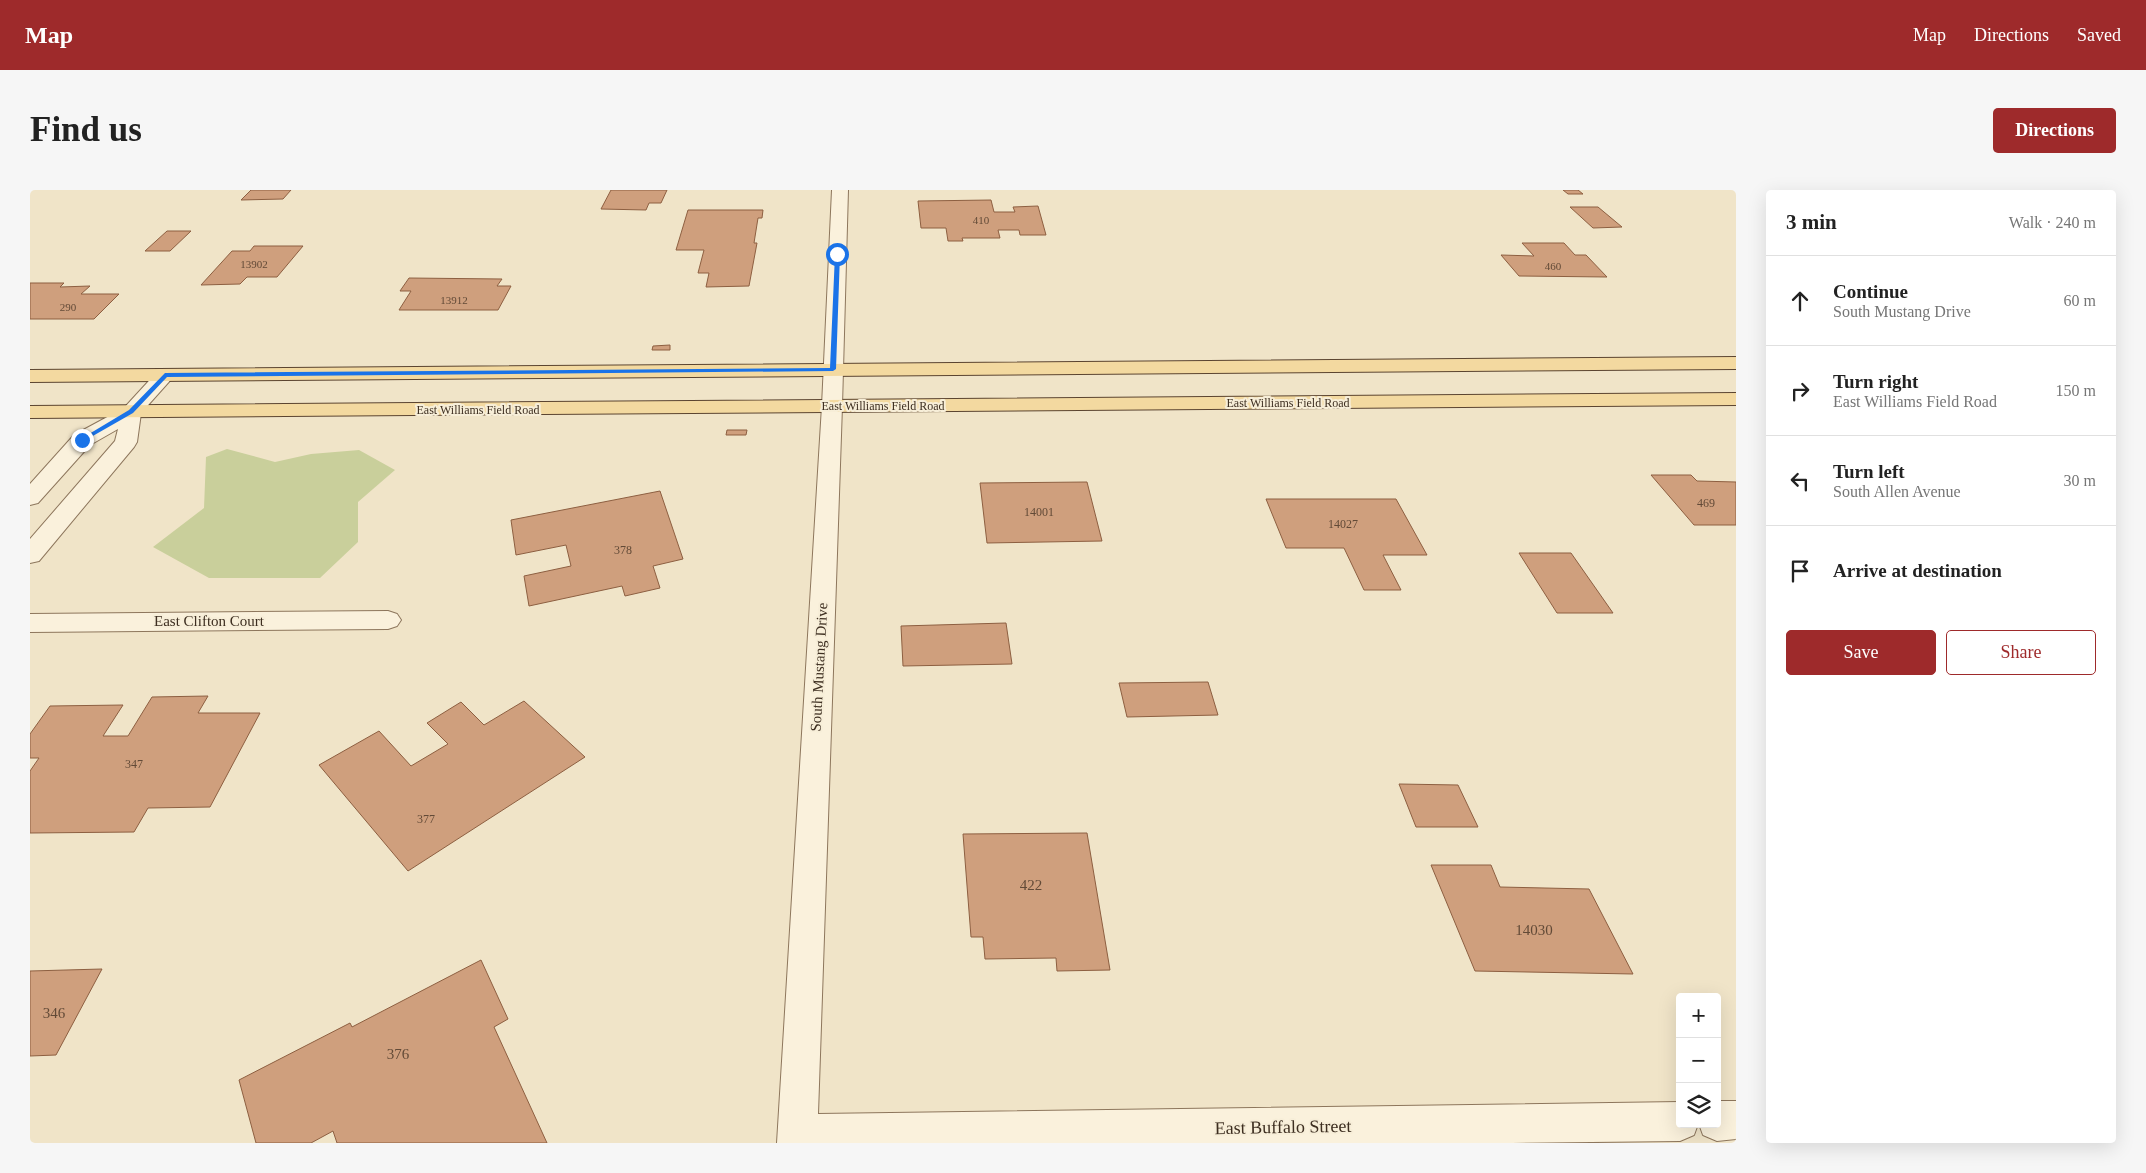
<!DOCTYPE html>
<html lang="en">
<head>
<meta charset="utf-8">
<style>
  body { margin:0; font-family:Georgia,serif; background:#f6f6f6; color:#222 }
  .controls { position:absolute; right:15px; bottom:15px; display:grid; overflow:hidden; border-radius:5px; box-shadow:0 5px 20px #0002 }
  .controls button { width:45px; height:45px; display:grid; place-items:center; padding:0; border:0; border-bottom:1px solid #e0e0e0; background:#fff; color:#222; font:25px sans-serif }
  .stop { position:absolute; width:15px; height:15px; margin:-11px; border:4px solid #1a73e8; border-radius:50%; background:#fff }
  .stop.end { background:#1a73e8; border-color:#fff; box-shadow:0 1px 5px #0008 }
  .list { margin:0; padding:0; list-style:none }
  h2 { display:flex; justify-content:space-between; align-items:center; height:65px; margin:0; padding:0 20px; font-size:21px }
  h2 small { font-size:16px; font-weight:400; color:#767676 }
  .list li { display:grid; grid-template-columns:32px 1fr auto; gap:15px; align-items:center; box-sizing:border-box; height:90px; padding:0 20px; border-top:1px solid #e0e0e0 }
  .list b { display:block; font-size:19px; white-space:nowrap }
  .list p { margin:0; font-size:16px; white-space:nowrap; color:#767676 }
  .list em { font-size:16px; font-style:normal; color:#767676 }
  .actions { display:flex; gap:10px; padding:15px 20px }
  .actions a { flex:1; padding:11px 0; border:1px solid #9e2a2b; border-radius:5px; text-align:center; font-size:18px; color:#9e2a2b }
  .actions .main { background:#9e2a2b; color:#fff }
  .icon { flex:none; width:28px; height:28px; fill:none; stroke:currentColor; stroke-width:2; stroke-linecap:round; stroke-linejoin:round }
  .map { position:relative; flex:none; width:1706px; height:953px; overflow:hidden; border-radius:5px }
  header { display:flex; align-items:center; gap:30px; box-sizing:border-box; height:70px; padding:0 25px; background:#9e2a2b; color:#fff }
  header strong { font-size:24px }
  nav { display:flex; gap:28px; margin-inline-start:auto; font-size:18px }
  .intro { display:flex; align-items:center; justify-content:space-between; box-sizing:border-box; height:120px; padding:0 30px }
  h1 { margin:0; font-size:35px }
  .button { padding:12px 22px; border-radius:5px; background:#9e2a2b; color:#fff; font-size:18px; font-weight:700 }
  main { display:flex; gap:30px; padding:0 30px }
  aside { flex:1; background:#fff; border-radius:5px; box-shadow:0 5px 20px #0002 }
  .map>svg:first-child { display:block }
</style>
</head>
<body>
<header>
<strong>Map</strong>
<nav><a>Map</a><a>Directions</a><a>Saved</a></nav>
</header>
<div class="intro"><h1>Find us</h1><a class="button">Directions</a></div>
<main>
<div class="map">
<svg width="1706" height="953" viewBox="0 0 1706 953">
  <rect width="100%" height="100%" fill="#f0e4c8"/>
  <path fill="#c9cf9b" d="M197 259 245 272 281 264 329 260 365 280 328 312V352L290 388H179L123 357 174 318 176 267Z"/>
  <g fill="#cf9f7d" stroke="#8d5f41">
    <path d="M221 0H261L253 9 211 10Z"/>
    <path d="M581 0H637L631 13H619L616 20 571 19Z"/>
    <path d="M1533 0H1548L1553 4H1538Z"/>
    <path d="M961 10 964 22H985L983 17 1008 16 1016 45H990L989 40H968L970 48H932L933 51H918L916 38H891L888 11Z"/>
    <path d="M1540 17H1568L1592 37 1563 38Z"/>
    <path d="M658 20H733L732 28H728L724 53H727L719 96 676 97 679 83H668L674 60H646Z"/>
    <path d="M137 41H161L140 61H115Z"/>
    <path d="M1492 53H1534L1545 65H1556L1577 87 1489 86 1471 65 1504 66Z"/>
    <path d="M224 56H273L247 87H217L210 94 171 95 202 61H220Z"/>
    <path d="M379 88 472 89 467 96H481L468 120H369L381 101H370Z"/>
    <path d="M0 93H34L30 97 60 96 51 104H89L64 129H0Z"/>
    <path d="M640 155V160H622L623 156Z"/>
    <path d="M697 240H717L716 245H696Z"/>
    <path d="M1621 285H1661L1667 291 1706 292V335H1664Z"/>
    <path d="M1057 292 1072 351 957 353 950 293Z"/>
    <path d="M630 301 653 369 623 376 630 398 595 406 592 396 499 416 494 386 541 376 536 355 486 365 481 330Z"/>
    <path d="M1236 309H1366L1397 365H1353L1371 400H1334L1314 358H1256Z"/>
    <path d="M1489 363H1541L1583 423H1527Z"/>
    <path d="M976 433 982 474 873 476 871 436Z"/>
    <path d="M1178 492 1188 525 1097 527 1089 493Z"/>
    <path d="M178 506 168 523H230L180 617 118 618 104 642 0 643V581L9 568H0V544L20 516 93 515 73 546H98L122 507Z"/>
    <path d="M494 511 555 567 378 681 289 575 349 541 381 576 418 554 397 533 431 512 454 535Z"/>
    <path d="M1369 594 1428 595 1448 637H1386Z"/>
    <path d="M1057 643 1080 780 1027 781 1026 768 955 769 953 747H941L933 644Z"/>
    <path d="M1401 675H1461L1470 697 1559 699 1603 784 1445 781Z"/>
    <path d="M451 770 478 829 464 837 517 953H307L303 941 281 953H226L209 890 320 833 322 837Z"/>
    <path d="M72 779 26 865 0 866V781Z"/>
  </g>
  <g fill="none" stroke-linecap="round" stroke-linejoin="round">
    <g stroke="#8d765c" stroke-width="2">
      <g id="minor">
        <path d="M802 0H818L812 216 788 924 1650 912V934H1668L1664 945 1650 951 1482 953H747L792 216Z"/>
        <path d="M135 179 142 181 145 185 111 223 107 252 104 257 9 371 0 373V349L85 251 88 239 60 255 8 313 0 315V294L44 245 94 218 128 181Z"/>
        <path d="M358 421 367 424 371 430 367 436 358 439 0 442V424Z"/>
        <path d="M1687 911H1706V949L1687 951 1673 945 1669 934H1687Z"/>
      </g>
    </g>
    <g stroke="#5b4430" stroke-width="2">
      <g id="major">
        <path d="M1706 167V179L0 192V180Z"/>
        <path d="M1706 203V215L0 228V216Z"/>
      </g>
    </g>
    <use href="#minor" fill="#faf1dc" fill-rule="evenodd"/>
    <use href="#major" fill="#f3d9a0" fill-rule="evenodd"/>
  </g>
  <path fill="#1a73e8" d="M807 63 810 64 806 179 803 181 137 187 103 223 54 251 49 250 99 220 135 183 800 178 805 64Z"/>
  <g text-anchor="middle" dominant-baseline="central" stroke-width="4" stroke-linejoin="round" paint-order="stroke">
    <g font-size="11" fill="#624a37">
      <text x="951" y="30">410</text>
      <text x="224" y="74">13902</text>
      <text x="1523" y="76">460</text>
      <text x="424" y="110">13912</text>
      <text x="38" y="117">290</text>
    </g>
    <g font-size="12" fill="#3d2e20" stroke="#f7eed8">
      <text x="1258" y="213">East Williams Field Road</text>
      <text x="853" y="216">East Williams Field Road</text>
      <text x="448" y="220">East Williams Field Road</text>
    </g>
    <g font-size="12" fill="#624a37">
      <text x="1676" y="313">469</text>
      <text x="1009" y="322">14001</text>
      <text x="1313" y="334">14027</text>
      <text x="593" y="360">378</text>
      <text x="104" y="574">347</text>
      <text x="396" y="629">377</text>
    </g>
    <g font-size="15" fill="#3d2e20" stroke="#f7eed8">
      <text x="179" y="431">East Clifton Court</text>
      <text transform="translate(789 477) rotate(-87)">South Mustang Drive</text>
    </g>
    <g font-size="15" fill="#624a37">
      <text x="1001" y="695">422</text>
      <text x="1504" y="740">14030</text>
      <text x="24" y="823">346</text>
      <text x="368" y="864">376</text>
    </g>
    <g font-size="18" fill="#3d2e20" stroke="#f7eed8">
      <text transform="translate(1253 937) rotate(-1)">East Buffalo Street</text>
    </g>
  </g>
</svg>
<div class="controls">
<button>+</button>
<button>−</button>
<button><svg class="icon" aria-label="layers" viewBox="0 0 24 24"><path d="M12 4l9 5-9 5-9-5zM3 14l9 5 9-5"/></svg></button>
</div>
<div class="stop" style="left:807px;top:64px"></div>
<div class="stop end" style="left:52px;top:250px"></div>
</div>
<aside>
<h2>3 min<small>Walk · 240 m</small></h2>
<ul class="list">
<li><svg class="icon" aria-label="ahead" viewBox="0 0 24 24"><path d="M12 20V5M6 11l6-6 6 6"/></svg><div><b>Continue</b><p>South Mustang Drive</p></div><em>60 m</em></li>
<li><svg class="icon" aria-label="right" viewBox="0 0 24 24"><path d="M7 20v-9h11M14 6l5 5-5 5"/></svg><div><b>Turn right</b><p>East Williams Field Road</p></div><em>150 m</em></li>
<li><svg class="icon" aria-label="left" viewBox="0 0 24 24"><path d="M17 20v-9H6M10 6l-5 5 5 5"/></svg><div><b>Turn left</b><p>South Allen Avenue</p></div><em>30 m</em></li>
<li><svg class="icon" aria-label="arrive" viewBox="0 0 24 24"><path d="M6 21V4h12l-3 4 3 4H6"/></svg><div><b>Arrive at destination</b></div></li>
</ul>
<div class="actions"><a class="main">Save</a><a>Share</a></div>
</aside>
</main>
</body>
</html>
